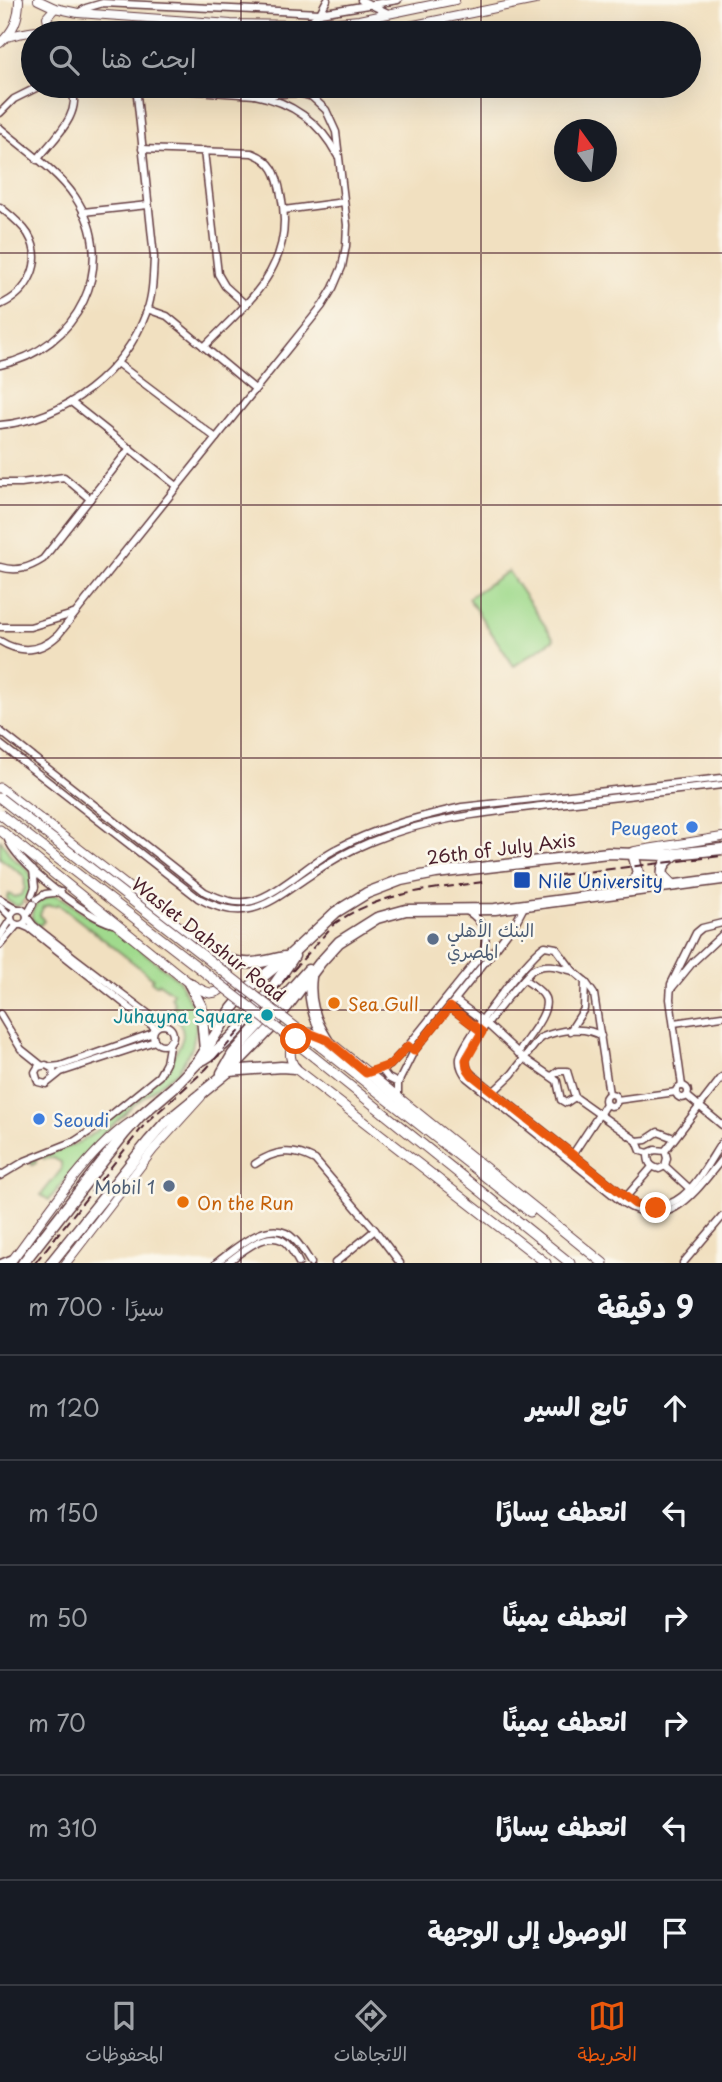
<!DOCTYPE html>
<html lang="ar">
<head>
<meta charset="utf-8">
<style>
  body { margin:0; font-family:"Playpen Sans","Playpen Sans Arabic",sans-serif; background:#20242c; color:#f1f3f6; direction:rtl }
  .compass { position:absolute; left:554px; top:119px; width:63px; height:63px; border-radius:50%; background:#171b24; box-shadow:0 7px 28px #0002; rotate:345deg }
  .stop { position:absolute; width:21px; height:21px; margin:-16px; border:5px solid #ea580c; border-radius:50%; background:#fff }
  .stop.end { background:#ea580c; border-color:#fff; box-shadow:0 2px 7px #0008 }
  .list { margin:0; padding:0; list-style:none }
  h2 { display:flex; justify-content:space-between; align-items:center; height:91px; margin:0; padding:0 28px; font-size:30px }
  h2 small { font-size:23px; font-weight:400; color:#9ea1a6 }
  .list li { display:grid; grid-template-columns:46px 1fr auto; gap:21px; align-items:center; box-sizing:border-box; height:105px; padding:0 28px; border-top:2px solid #363941 }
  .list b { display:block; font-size:26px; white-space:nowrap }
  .list em { font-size:23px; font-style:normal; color:#9ea1a6 }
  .icon { flex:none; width:38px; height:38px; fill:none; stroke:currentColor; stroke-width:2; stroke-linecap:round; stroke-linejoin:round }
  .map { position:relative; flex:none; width:722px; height:1263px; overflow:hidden; direction:ltr }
  .search { position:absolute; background:#171b24; box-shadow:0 7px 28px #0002; left:21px; right:21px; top:21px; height:77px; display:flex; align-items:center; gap:18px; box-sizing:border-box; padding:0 24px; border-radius:38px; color:#9ea1a6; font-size:26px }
  .sheet { height:721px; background:#171b24 }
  nav { display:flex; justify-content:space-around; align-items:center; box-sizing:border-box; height:98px; border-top:2px solid #363941; background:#171b24; font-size:19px; color:#9ea1a6 }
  nav a { display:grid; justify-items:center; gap:4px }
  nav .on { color:#ea580c }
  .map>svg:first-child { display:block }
</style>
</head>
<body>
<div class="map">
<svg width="722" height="1263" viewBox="0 0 722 1263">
  <rect width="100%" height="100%" fill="#fbf7ec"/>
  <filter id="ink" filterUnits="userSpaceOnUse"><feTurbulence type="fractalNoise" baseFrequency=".0143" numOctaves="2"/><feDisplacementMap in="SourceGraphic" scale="14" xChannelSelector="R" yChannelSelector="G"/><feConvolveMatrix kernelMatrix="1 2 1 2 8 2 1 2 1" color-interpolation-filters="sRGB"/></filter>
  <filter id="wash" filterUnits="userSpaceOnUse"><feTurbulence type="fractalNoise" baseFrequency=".00686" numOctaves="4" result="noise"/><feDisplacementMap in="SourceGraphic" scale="28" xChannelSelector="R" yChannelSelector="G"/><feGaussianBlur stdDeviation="1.57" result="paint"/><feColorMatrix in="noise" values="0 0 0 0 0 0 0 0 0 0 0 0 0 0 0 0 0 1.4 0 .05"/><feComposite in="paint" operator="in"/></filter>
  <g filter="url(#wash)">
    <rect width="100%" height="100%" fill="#f1e0c0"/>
    <g fill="#a0da8d" stroke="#757c5c" stroke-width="2">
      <path d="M508 571 554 639 514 666 468 598Z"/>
      <path d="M0 840C5 845 8 853 13 858 17 862 22 864 26 868 39 881 30 897 20 905L16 906 8 901 7 897 9 894 15 897 21 895 25 888 24 876 0 858Z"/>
      <path d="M55 895 64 899 91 919 114 929 179 980 193 1008 196 1028 192 1048 178 1071 135 1104 104 1133 49 1200 41 1195 61 1170V1162L53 1158 44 1159 43 1156 35 1159 36 1163 32 1165 30 1160C48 1154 68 1149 85 1139 107 1125 182 1059 183 1035 183 1025 177 1019 171 1012L175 1005 171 997 173 993 159 983 156 985 151 981 153 978 58 904 55 906 49 905 43 907 40 915 44 921 39 926 32 919C30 906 42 897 55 895Z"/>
    </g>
  </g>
  <g filter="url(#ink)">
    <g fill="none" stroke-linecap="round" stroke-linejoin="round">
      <path stroke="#d0b9a2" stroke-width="6" stroke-dasharray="6 3" stroke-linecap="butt" d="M27 901 32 895"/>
      <g stroke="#633c41" stroke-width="9">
        <g id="street">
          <path d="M361 0 388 13"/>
          <path d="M78 13 86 8 103 3 320 13 398 0"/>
          <path d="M306 25 320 13 327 0"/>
          <path d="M124 86 255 95C291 102 320 122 337 155"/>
          <path d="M0 113 14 99 40 86"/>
          <path d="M0 128C23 148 58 171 75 197 121 265 77 350 0 365"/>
          <path d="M142 149 252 153C273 161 277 174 281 195 297 265 248 302 204 347"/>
          <path d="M204 151 218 274 225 286 246 305"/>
          <path d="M37 160C53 139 84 114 71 86"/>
          <path d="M0 207C10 215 21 223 28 234 45 262 28 293 0 305"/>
          <path d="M284 210 344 202"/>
          <path d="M83 212 148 205"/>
          <path d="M147 309 167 316 255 389"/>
          <path d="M117 363 216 438"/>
          <path d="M71 402 177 486"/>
          <path d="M0 425C66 419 124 373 147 311 153 294 153 276 154 257L136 86"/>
          <path d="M0 483H21L64 477 90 499"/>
          <path d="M0 567C17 572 29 568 43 559L130 448"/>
          <path d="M0 627H30L73 614"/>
          <path d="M0 641C21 654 40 652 58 635L322 306 333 288 342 267 346 246 347 225 336 132 326 110 312 97 299 93 255 95"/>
          <path d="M0 731 205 892C220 899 235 905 252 901 277 895 310 863 334 850 374 828 418 817 462 807L722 778"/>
          <path d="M0 744 198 898C247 925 269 903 309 876 327 863 348 851 370 842 425 819 482 813 541 806 602 799 662 792 722 785"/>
          <path d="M7 837C15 863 87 918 113 924"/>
          <path d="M32 895 35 887 33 870"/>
          <path d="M0 899 17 909"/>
          <path d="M37 899 45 894 61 892"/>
          <path d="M0 906 11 917"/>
          <circle cx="19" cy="917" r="8"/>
          <path d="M27 915 33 904"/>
          <path d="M27 917 33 925 75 958 163 1025"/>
          <path d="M22 925 29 928 155 1028"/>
          <path d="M0 936 11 919"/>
          <path d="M0 945 17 925"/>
          <path d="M573 971C558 967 546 962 532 970 517 986 473 1037 467 1056 464 1062 467 1067 469 1072L635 1204C682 1219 700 1175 722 1142"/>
          <path d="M671 989 693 962 722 935"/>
          <path d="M455 1000 488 1025 524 1058 557 1081 561 1100 566 1103 575 1097 567 1071H559L552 1076 549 1075"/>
          <path d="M450 1007 479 1029"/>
          <path d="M0 1014 21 1049 41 1065"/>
          <path d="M674 1023 722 1016"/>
          <circle cx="163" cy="1035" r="10"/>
          <path d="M570 1031 584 1009 585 981"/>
          <path d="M518 1053C525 1040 551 1013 545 998 542 990 530 984 524 979"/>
          <path d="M51 1067 60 1066 153 1033"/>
          <path d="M382 1070 388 1078 398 1083"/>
          <path d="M367 1073 382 1070 390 1065 408 1046 482 954C490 937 484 921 467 911"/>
          <path d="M54 1077 53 1069 46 1065 38 1067 35 1072 38 1082 46 1084 61 1072 155 1041"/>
          <path d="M682 1086 670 999 671 984 696 933 702 928 722 923"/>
          <circle cx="682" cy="1092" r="6"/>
          <circle cx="611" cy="1100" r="6"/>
          <path d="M491 1094 512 1074 540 1038C558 1030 585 1025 601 1036"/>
          <path d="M609 1094 594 994 585 981 573 971 556 948 545 946C530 954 462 1042 460 1058 459 1066 463 1072 467 1078L623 1203C670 1233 695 1192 722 1159"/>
          <path d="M687 1096 722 1125"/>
          <path d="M575 1097 637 1141 641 1151 648 1153"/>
          <path d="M398 1098V1083L414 1051 493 952 517 920 525 905"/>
          <path d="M617 1100 676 1092"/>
          <path d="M637 1141 646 1140 658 1132 674 1138"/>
          <path d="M665 1151 655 1150 648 1153C648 1162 649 1166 659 1169L665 1166 667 1158 665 1151 722 1077"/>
          <path d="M573 1154 606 1104"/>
          <path d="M255 1164C275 1150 293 1148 315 1160L375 1230 400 1263"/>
          <path d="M665 1166 690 1189"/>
          <path d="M0 1176 25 1161 75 1141 95 1128 159 1076 166 1063 170 1041"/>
          <path d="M626 1197 652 1167"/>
          <path d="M1 1263 13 1258"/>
          <path d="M216 1263C236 1248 272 1214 295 1240 301 1246 306 1255 311 1263"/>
          <path d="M227 1263C240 1253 265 1231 282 1240 290 1245 295 1255 299 1263"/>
          <path d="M335 1263 375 1230"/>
          <path d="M683 1263 722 1217"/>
        </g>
      </g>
      <g stroke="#633c41" stroke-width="10">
        <g id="secondary">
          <path d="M38 0 55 8 78 13 231 24 306 25 359 20 455 0"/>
          <path d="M50 29 47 17 55 8"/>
          <path d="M375 33 535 0"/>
          <path d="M7 37C44 26 79 30 116 33"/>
          <path d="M0 43C14 31 19 18 19 0"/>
          <path d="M635 851 722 837"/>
          <path d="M10 1263C43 1220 87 1150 132 1121"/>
          <path d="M66 1263 153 1150 201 1097"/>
        </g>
      </g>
      <g stroke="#633c41" stroke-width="11">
        <g id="primary">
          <path d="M0 788 216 955C220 959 225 964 227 969 232 980 222 993 210 993 203 992 195 986 189 983L0 830"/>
          <path d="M321 1047 530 1212"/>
          <path d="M314 1057 570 1263"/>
          <path d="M546 1263 295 1068C286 1055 290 1032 310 1033 316 1034 322 1038 327 1040L603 1263"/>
        </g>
      </g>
      <g stroke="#633c41" stroke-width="13">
        <g id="highway">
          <path d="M672 885 663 876C661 865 667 861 676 854"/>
          <path d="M630 891 638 873 633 853"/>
          <path d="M216 955C244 967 255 964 284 957"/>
          <path d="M311 977C308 1000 314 1020 327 1040"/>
          <path d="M189 983 201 1006 205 1050"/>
          <path d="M198 1062C234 1046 272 989 294 956"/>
          <path d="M229 1071 281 1067 295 1068"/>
          <path d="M222 1073 233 1054 308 970"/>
          <path d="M23 1263 124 1134 140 1116 175 1086 198 1062 232 1009 251 986 290 955 336 912 367 893 401 880 436 873 608 853 665 855 722 849"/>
          <path d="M51 1263 149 1141 165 1123 229 1071 270 1029 320 963 339 942 377 918 406 910 495 909 722 879"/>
        </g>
      </g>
      <use href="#street" stroke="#fff" stroke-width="6"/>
      <use href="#secondary" stroke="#fff" stroke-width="8"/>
      <use href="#primary" stroke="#fff" stroke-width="9"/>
      <use href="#highway" stroke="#fff" stroke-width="10"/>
      <g stroke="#4a1f2b" stroke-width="2" stroke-dasharray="10 5" stroke-linecap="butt">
        <path d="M560 875 722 856"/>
        <path d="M35 1263 145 1124 206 1069 334 924C380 892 429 890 483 882"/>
      </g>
      <g stroke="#633c41" stroke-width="11" stroke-linecap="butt">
        <g id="primary-bridge">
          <path d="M0 798 321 1047"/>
          <path d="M0 814 314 1057"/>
        </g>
      </g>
      <use href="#primary-bridge" stroke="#fff" stroke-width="9"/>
    </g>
  </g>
  <g fill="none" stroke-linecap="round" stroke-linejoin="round" filter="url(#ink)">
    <path stroke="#ea580c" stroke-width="9" d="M296 1039 309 1033 327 1040 366 1073 390 1065 408 1046 414 1051 450 1007 482 1032 466 1060 467 1068 472 1075 635 1204 656 1208"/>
  </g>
  <path fill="none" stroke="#4a1f2b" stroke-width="2" stroke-opacity="0.55" d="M241 0V33M481 0V33M241 86V1263M481 86V1263M0 253H722M0 505H722M0 758H722M0 1010H722"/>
  <g fill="#3f7fe0" stroke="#fbf7ec" stroke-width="2.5">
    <circle cx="692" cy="827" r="7"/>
    <circle cx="39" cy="1119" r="7"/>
  </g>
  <rect fill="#1a4fb4" stroke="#fbf7ec" stroke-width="2.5" x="513" y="871" width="18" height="18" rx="3.5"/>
  <g fill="#5c6f8a" stroke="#fbf7ec" stroke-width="2.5">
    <circle cx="433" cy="939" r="7"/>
    <circle cx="169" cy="1186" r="7"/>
  </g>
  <g fill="#e8710a" stroke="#fbf7ec" stroke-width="2.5">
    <circle cx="334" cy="1003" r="7"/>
    <circle cx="183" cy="1202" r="7"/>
  </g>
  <circle fill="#0f9aa8" stroke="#fbf7ec" stroke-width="2.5" cx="267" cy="1015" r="7"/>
  <g text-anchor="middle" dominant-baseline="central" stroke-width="5" stroke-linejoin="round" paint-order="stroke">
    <g font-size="18" fill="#366cbe" stroke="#fbf7ec" text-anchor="end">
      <text x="678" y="827">Peugeot</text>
      <text x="53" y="1119" text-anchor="start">Seoudi</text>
    </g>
    <g font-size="18" fill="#4a1f2b" stroke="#fbf7ec">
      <text transform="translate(501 848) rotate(-7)">26th of July Axis</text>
      <text transform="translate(209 939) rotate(38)">Waslet Dahshur Road</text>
    </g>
    <g font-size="18" fill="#164399" stroke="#fbf7ec" text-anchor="start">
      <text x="538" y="880">Nile University</text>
    </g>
    <g font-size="18" fill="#4e5e75" stroke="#fbf7ec" text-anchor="start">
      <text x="447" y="929">البنك الأهلي<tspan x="447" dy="21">المصري</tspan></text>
      <text x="155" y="1186" text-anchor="end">Mobil 1</text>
    </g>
    <g font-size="18" fill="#c56008" stroke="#fbf7ec" text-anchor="start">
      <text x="348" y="1003">Sea Gull</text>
      <text x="197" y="1202">On the Run</text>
    </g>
    <g font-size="18" fill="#0d838f" stroke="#fbf7ec" text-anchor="end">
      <text x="253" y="1015">Juhayna Square</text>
    </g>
  </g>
</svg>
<svg class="compass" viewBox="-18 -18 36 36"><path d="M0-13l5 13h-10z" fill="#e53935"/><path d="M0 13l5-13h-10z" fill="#9ea1a6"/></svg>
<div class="stop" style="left:296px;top:1039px"></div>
<div class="stop end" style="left:656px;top:1208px"></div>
<div class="search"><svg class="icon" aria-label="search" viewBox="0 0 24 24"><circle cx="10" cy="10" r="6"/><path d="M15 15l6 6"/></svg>ابحث هنا</div>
</div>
<section class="sheet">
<h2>9 دقيقة<small>سيرًا · 700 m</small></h2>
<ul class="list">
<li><svg class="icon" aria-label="ahead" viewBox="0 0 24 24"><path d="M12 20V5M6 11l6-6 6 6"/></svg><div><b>تابع السير</b></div><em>120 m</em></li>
<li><svg class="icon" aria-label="left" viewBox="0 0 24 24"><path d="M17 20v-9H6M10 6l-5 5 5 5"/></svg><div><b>انعطف يسارًا</b></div><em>150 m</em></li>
<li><svg class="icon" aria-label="right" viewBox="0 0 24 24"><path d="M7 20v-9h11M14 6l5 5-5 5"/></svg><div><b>انعطف يمينًا</b></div><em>50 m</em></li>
<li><svg class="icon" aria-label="right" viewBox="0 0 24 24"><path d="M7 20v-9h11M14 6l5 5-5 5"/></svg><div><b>انعطف يمينًا</b></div><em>70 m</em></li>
<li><svg class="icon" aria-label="left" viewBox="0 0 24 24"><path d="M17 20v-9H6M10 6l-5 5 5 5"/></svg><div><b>انعطف يسارًا</b></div><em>310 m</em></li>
<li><svg class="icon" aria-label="arrive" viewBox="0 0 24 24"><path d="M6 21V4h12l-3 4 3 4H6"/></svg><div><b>الوصول إلى الوجهة</b></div></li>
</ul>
</section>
<nav>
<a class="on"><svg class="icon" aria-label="map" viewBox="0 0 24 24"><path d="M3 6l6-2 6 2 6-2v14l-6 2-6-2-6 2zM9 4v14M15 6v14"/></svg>الخريطة</a>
<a><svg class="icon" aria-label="directions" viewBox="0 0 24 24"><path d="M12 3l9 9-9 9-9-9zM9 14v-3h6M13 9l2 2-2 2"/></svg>الاتجاهات</a>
<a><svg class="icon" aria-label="saved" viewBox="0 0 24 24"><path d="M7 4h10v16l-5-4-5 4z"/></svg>المحفوظات</a>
</nav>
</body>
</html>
